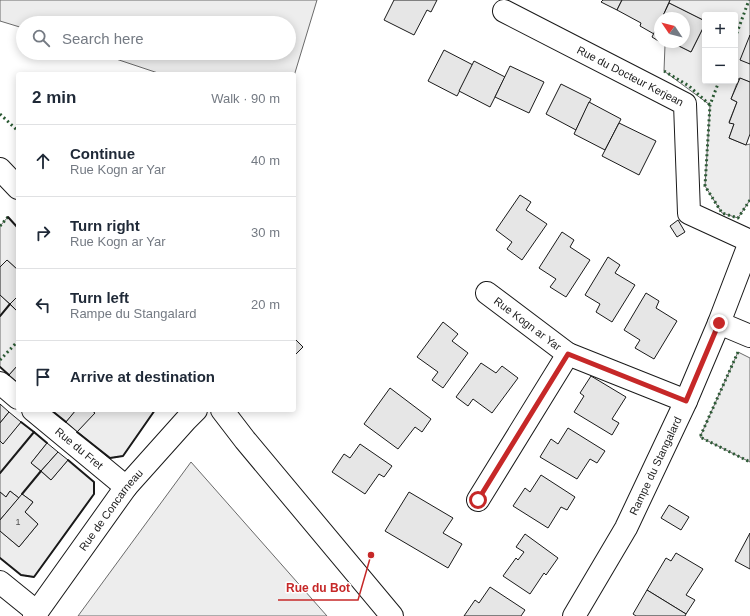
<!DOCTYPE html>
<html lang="en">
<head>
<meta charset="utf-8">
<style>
  body { margin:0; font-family:Arial,sans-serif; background:#f2f2f3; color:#1f2937 }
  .controls { position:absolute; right:12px; top:12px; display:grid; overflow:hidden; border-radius:4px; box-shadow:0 2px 10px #0003 }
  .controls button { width:36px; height:36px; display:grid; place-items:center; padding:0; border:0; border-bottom:1px solid #e0e1e3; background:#fff; color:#1f2937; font:20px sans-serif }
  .compass { position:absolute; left:654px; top:12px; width:36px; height:36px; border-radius:50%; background:#fff; box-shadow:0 2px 10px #0003; rotate:305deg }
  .stop { position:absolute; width:12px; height:12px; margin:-9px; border:3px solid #c62828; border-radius:50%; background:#fff }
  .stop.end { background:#c62828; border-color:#fff; box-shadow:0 1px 4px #0008 }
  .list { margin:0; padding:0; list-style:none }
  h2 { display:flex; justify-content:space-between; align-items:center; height:52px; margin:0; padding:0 16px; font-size:17px }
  h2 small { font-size:13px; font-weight:400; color:#747a83 }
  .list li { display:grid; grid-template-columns:26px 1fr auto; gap:12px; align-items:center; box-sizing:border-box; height:72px; padding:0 16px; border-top:1px solid #e0e1e3 }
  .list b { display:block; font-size:15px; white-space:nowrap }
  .list p { margin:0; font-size:13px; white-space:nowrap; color:#747a83 }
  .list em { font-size:13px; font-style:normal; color:#747a83 }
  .icon { flex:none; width:22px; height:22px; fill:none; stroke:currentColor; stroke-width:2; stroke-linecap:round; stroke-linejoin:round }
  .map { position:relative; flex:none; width:750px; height:616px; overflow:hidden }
  .search { position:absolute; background:#fff; box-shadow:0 2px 10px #0003; left:16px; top:16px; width:280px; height:44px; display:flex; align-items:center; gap:10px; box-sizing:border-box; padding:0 14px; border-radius:22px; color:#747a83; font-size:15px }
  .panel { position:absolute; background:#fff; box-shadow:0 2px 10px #0003; left:16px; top:72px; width:280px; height:340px; border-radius:4px }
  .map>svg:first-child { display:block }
</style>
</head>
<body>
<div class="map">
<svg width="750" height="616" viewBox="0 0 750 616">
  <rect width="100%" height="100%" fill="#fff"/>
  <g fill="#ededed" stroke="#6a6a6a">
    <path d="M0 0H317L294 76V74H161L98 53H289V23H23V28L0 21Z"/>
    <path d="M670 0H750V82L739 78 731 99 737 102 729 122 734 124 729 138 746 145 750 144V200L738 218 722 213 705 186 710 105 664 71 665 45 667 42H671L691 52 705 24V81H735V15H705V21L669 3Z"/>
    <path d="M8 217 18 228V270L7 260 0 267V226Z"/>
    <path d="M0 295 18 312V365L9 375 0 367Z"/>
    <path d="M738 352 750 358V462L700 437Z"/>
    <path d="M51 410H76L66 422Z"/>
    <path d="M91 410H155L123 456 110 458 77 432 94 413Z"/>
    <path d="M21 422 47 443 31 463 51 480 68 460 94 482V494L34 577 21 575 0 558V531L19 547 38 524 25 512 33 502 22 494 19 498 10 491 6 497 0 492V441L3 443Z"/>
    <path d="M191 462 327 616H78Z"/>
  </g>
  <g fill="#e6e6e6" stroke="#1a1a1a">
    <path d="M394 0H437L431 12 427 10 414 35 384 20Z"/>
    <path d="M603 0H622L617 10 601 2Z"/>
    <path d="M622 0H670L662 18H660V21L654 34 640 26 641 23 617 10Z"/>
    <path d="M669 3 705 21V24L691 52 671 42H684V18H662Z"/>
    <path d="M660 21V42L652 37Z"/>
    <path d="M750 35V64L740 60Z"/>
    <path d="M444 50 473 65 457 96 428 81Z"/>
    <path d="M474 61 505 77 490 107 459 91Z"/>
    <path d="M510 66 544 82 529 113 495 97Z"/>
    <path d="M740 78 750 82V134L746 145 729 138 734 124 729 123 737 102 731 99Z"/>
    <path d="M561 84 591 99 576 130 546 114Z"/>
    <path d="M589 102 621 119 605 150 574 134Z"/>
    <path d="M619 123 656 141 639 175 602 156Z"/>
    <path d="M520 195 531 202 526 210 547 224 522 260 507 249 512 242 496 230Z"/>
    <path d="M678 220 685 232 677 237 670 226Z"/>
    <path d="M562 232 574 240 570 247 590 260 566 297 550 287 556 279 539 268Z"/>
    <path d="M608 257 620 265 615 273 635 285 612 322 596 312 600 304 585 295Z"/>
    <path d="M7 260 18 270V296L10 304 0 295V267Z"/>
    <path d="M646 293 659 301 656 308 677 321 654 359 635 348 640 340 624 330Z"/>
    <path d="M18 296V312L10 304Z"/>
    <path d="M443 322 458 334 452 341 468 353 443 388 432 380 438 372 417 357Z"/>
    <path d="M294 338 303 347 294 356Z"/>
    <path d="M481 363 496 373 502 366 518 378 492 413 473 399 468 406 456 397Z"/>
    <path d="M18 365V383L9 375Z"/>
    <path d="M591 376 626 397 612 419 619 423 612 435 574 412 584 396 580 393Z"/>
    <path d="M390 388 431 419 422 432 415 427 398 449 364 424Z"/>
    <path d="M0 404 9 412 0 423Z"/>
    <path d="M76 410H91L95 413 77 432 66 422Z"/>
    <path d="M9 412 21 422 3 444 0 441V423Z"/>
    <path d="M568 428 605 451 597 463 590 459 577 479 540 457 551 439 558 444Z"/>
    <path d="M47 443 58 452 41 471 31 463Z"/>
    <path d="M360 444 392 466 384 477 379 474 365 494 332 472 344 454 350 458Z"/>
    <path d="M58 452 68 460 51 480 41 471Z"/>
    <path d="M541 475 575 497 567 510 561 507 548 528 513 506 525 488 530 492Z"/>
    <path d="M10 491 19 498 0 520V492L6 497Z"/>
    <path d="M409 492 453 518 443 533 462 544 448 568 385 531Z"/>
    <path d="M22 494 33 502 25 512 38 524 19 547 0 531V520Z"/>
    <path d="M669 505 689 517 681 530 661 518Z"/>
    <path d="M750 533V569L735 561Z"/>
    <path d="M525 534 558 558 546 575 544 573 530 594 503 576 516 558 518 560 524 552 516 547Z"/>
    <path d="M676 553 703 569 686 595 695 600 686 614 647 590 666 558 671 561Z"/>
    <path d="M490 587 525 610 521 616H464L475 600 479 603Z"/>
    <path d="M647 590 686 614 685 616H636L633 614Z"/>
  </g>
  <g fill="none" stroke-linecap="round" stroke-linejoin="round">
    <g stroke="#1a1a1a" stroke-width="24">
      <g id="minor">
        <path id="s1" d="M504 11 685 104 689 213 750 241"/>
        <path d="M0 169 18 188"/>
        <path id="s2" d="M487 293 568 354"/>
        <path d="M719 323 750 336"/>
        <path d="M0 383 18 398"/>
        <path id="s3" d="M33 410 126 487"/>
        <path d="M222 410 245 440 392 616"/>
        <path d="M478 500 568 354 686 401"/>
        <path d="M0 582 37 612"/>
        <path id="s4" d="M34 616 126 487 186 420 196 410"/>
        <path id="s5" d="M574 616 626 528 686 401 719 323 750 242"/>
      </g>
    </g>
    <use href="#minor" stroke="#fff" stroke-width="22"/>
    <g stroke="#2b5a34" stroke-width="3" stroke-dasharray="2 3" stroke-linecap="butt">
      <path d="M735 38 749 0"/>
      <path d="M664 71 689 86 710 105"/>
      <path d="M719 81 710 105 705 186 722 213 738 218 750 200"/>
      <path d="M0 114 18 131"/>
      <path d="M0 226 8 217"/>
      <path d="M738 352 700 437 750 462"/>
      <path d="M0 360 18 341"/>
    </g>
    <g stroke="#1a1a1a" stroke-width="2">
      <path d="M8 217 18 228"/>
      <path d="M0 316 10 304"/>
      <path d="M0 367 9 375"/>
      <path d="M51 410 66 422"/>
      <path d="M34 432 47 443"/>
      <path d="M77 432 110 458 123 456 155 410"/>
      <path d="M0 473 34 432 21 422"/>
      <path d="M22 494 41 471"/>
      <path d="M0 558 21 575 34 577 94 494V482L68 460"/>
    </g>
  </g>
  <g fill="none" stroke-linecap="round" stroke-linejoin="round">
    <path stroke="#c62828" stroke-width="5" d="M478 500 568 354 686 401 719 323"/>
  </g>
  <g text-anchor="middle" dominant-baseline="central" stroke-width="3" stroke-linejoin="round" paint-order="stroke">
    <g font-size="9" fill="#4d4d4d">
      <text x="18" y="522">1</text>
    </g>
    <g font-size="11" fill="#1a1a1a" stroke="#fff">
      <text stroke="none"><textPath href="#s1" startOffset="142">Rue du Docteur Kerjean</textPath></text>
      <text stroke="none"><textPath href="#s2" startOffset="51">Rue Kogn ar Yar</textPath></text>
      <text stroke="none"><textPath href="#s3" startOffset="60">Rue du Fret</textPath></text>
      <text stroke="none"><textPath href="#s5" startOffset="171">Rampe du Stangalard</textPath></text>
      <text stroke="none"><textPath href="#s4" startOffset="131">Rue de Concarneau</textPath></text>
    </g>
  </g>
  <path fill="none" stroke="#c62828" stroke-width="1.5" d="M371 555L358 600H278"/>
  <circle fill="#c62828" stroke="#fff" stroke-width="1.5" cx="371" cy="555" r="4"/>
  <g font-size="12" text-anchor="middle" font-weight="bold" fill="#c62828" stroke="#fff" stroke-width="3" stroke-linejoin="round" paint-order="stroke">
    <text x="318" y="592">Rue du Bot</text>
  </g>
</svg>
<div class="controls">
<button>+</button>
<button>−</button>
</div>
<svg class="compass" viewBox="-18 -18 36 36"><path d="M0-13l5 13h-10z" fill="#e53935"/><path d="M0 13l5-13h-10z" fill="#747a83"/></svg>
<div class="stop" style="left:478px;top:500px"></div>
<div class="stop end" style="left:719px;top:323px"></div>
<div class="search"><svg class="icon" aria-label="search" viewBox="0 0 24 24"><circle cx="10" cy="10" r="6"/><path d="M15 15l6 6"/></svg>Search here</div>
<section class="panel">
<h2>2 min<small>Walk · 90 m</small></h2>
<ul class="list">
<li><svg class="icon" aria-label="ahead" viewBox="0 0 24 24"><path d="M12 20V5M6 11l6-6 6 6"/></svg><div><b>Continue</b><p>Rue Kogn ar Yar</p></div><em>40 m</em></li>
<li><svg class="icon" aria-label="right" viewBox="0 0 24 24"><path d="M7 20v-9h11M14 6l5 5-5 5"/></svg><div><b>Turn right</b><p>Rue Kogn ar Yar</p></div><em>30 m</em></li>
<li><svg class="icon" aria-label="left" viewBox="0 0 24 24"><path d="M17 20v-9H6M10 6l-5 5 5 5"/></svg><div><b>Turn left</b><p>Rampe du Stangalard</p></div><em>20 m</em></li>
<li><svg class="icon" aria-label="arrive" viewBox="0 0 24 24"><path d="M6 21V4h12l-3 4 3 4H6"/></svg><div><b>Arrive at destination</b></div></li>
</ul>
</section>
</div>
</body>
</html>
